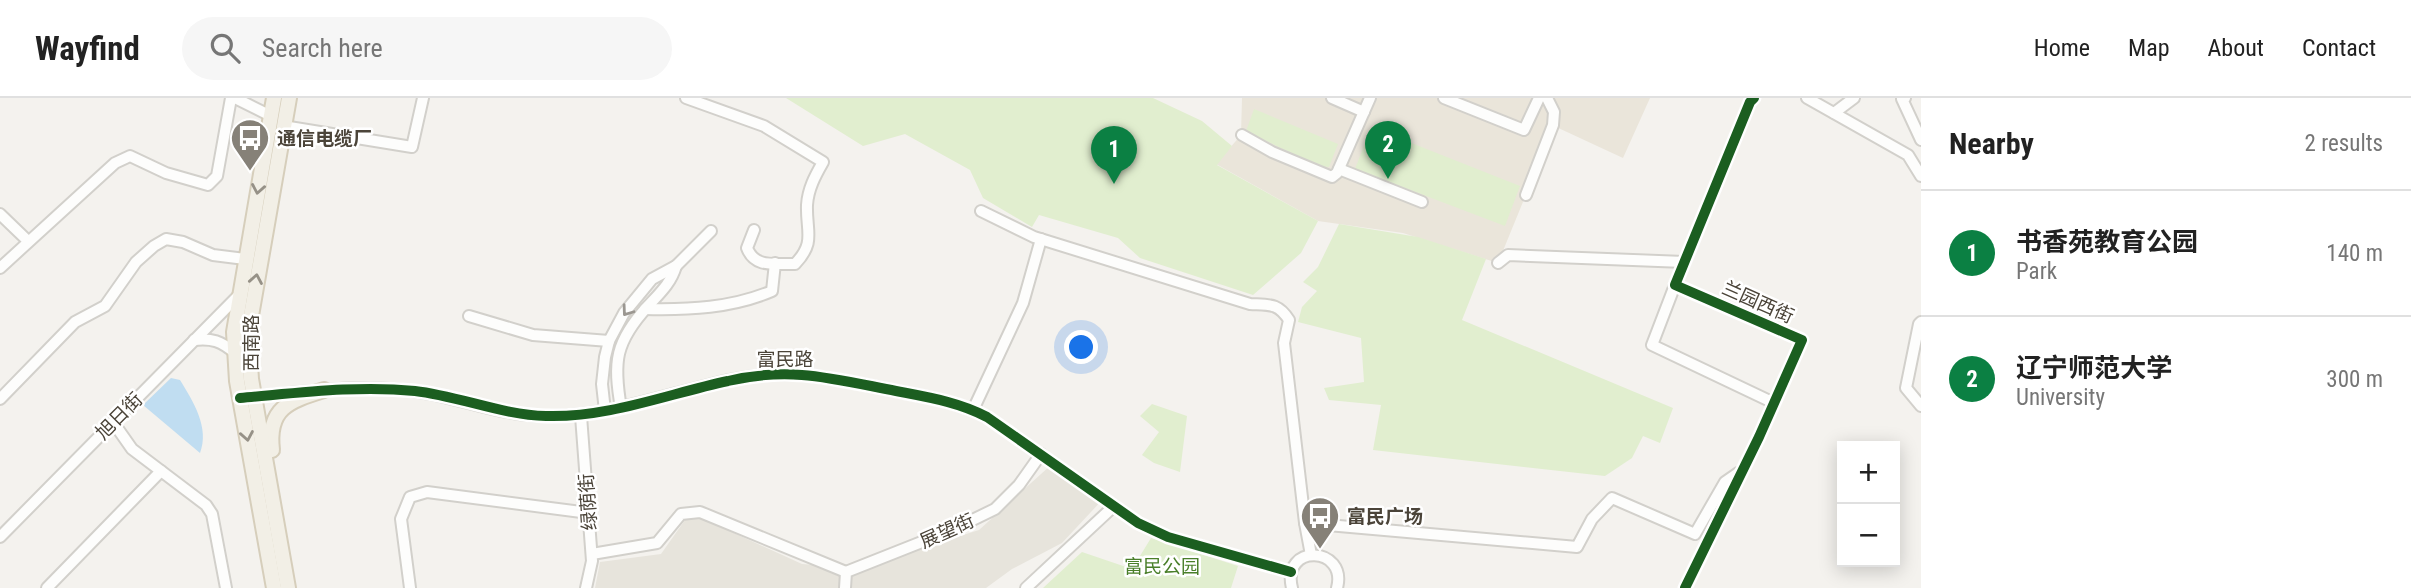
<!DOCTYPE html>
<html lang="en">
<head>
<meta charset="utf-8">
<style>
  body { margin:0; font-family:"Roboto Condensed","Noto Sans SC",sans-serif; background:#f6f6f6; color:#222 }
  .controls { position:absolute; right:21px; bottom:21px; display:grid; overflow:hidden; border-radius:0px; box-shadow:0 4px 18px #0003 }
  .controls button { width:63px; height:63px; display:grid; place-items:center; padding:0; border:0; border-bottom:2px solid #e0e0e0; background:#fff; color:#222; font:35px sans-serif }
  .you { position:absolute; left:1082px; top:250px; width:24px; height:24px; margin:-18px; border:5px solid #fff; border-radius:50%; background:#1a73e8; box-shadow:0 0 0 10px #1a73e833 }
  .badge { display:grid; place-items:center; width:46px; height:46px; border-radius:50%; background:#0b8043; color:#fff; font-size:23px; font-weight:700 }
  .pin { position:absolute; translate:-50% -58px; filter:drop-shadow(0 2px 4px #0008) }
  .pin::after { content:''; position:absolute; top:37px; width:24px; height:21px; background:inherit; clip-path:polygon(0 0,100% 0,50% 100%) }
  .list { margin:0; padding:0; list-style:none }
  h2 { display:flex; justify-content:space-between; align-items:center; height:91px; margin:0; padding:0 28px; font-size:30px }
  h2 small { font-size:23px; font-weight:400; color:#767676 }
  .list li { display:grid; grid-template-columns:46px 1fr auto; gap:21px; align-items:center; box-sizing:border-box; height:126px; padding:0 28px; border-top:2px solid #e0e0e0 }
  .list b { display:block; font-size:26px; white-space:nowrap }
  .list p { margin:0; font-size:23px; white-space:nowrap; color:#767676 }
  .list em { font-size:23px; font-style:normal; color:#767676 }
  .icon { flex:none; width:38px; height:38px; fill:none; stroke:currentColor; stroke-width:2; stroke-linecap:round; stroke-linejoin:round }
  .map { position:relative; flex:none; width:1921px; height:490px; overflow:hidden }
  header { display:flex; align-items:center; gap:42px; box-sizing:border-box; height:98px; padding:0 35px; background:#fff; border-bottom:2px solid #e0e0e0 }
  header strong { font-size:33px }
  nav { display:flex; gap:38px; margin-inline-start:auto; font-size:24px }
  .search { width:490px; height:63px; background:#f6f6f6; display:flex; align-items:center; gap:18px; box-sizing:border-box; padding:0 24px; border-radius:38px; color:#767676; font-size:26px }
  main { display:flex }
  aside { flex:1; background:#fff }
  .map>svg:first-child { display:block }
</style>
</head>
<body>
<header>
<strong>Wayfind</strong>
<div class="search"><svg class="icon" aria-label="search" viewBox="0 0 24 24"><circle cx="10" cy="10" r="6"/><path d="M15 15l6 6"/></svg>Search here</div>
<nav><a>Home</a><a>Map</a><a>About</a><a>Contact</a></nav>
</header>
<main>
<div class="map">
<svg width="1921" height="490" viewBox="0 0 1921 490">
  <rect width="100%" height="100%" fill="#f4f2ee"/>
  <path fill="#e7e4dc" d="M1051 367 1105 399 1062 445 1012 471 986 490H595L600 464 661 456 690 415 802 466 857 470 979 432Z"/>
  <path fill="#eae5da" d="M1242 0H1650L1623 60 1554 28 1498 165 1403 135 1318 123 1216 66 1241 37Z"/>
  <g fill="#e1eecf">
    <path d="M786 0H1153L1202 23 1232 48 1217 67 1318 123 1301 155 1253 197 1140 160 1118 140 1039 117 1032 129 983 100 970 72 905 36 863 48Z"/>
    <path d="M1254 11 1338 46 1329 69 1318 68 1246 33Z"/>
    <path d="M1371 29 1520 88 1505 128 1355 71Z"/>
    <path d="M1339 126 1418 139 1486 161 1462 222 1673 310 1660 345 1643 338 1632 360 1605 378 1373 352 1381 307 1329 302 1324 290 1364 284 1361 240 1298 224 1302 209 1317 193 1303 184 1318 169Z"/>
    <path d="M1152 306 1187 318 1180 374 1154 365 1142 357 1159 334 1140 318Z"/>
    <path d="M1151 440 1238 468 1231 490H1043L1082 454 1132 471Z"/>
  </g>
  <path fill="#c0ddf1" d="M171 280 180 282C193 303 210 330 200 355L143 307Z"/>
  <g fill="none" stroke-linecap="round" stroke-linejoin="round">
    <g stroke="#d2d0cb" stroke-width="14">
      <g id="minor">
        <path d="M235 0 271 18"/>
        <path d="M686 0 764 28 823 64C815 78 808 91 807 107 806 134 816 144 795 166 776 165 755 171 747 150L754 132"/>
        <path d="M1332 0 1364 14"/>
        <path d="M1444 0 1524 32 1539 0"/>
        <path d="M1807 0 1908 57 1921 78"/>
        <path d="M1905 0 1902 1 1921 42"/>
        <path d="M1834 15 1854 0"/>
        <path d="M283 28 412 49 423 0"/>
        <path d="M1242 37 1272 54 1332 79 1337 75 1370 0"/>
        <path d="M1339 71 1422 104"/>
        <path d="M1526 97 1553 27 1554 14 1547 0"/>
        <path d="M981 113 1034 139 1250 206C1270 207 1278 205 1289 222L1284 245 1305 425 1311 457"/>
        <path d="M0 116 28 143"/>
        <path d="M1498 165 1508 157 1684 164"/>
        <path d="M0 170 115 65 130 58 166 75 208 87 217 78 231 0"/>
        <path d="M1675 187 1652 247 1774 305"/>
        <path d="M645 211C689 212 732 210 772 193L775 165"/>
        <path d="M469 218 533 237 609 243"/>
        <path d="M1921 224 1919 226 1906 290 1921 308"/>
        <path d="M194 242C212 240 221 243 235 255"/>
        <path d="M250 299C305 294 364 285 419 294 461 300 505 319 548 318 611 318 669 295 729 282 792 269 835 281 896 293 927 299 959 304 987 319L1138 425 1168 439 1291 474"/>
        <path d="M0 301 75 224 105 208 136 164 154 148 166 141 183 144 213 157 245 161"/>
        <path d="M621 310C613 264 615 244 648 208 660 195 671 185 676 168"/>
        <path d="M973 312 1023 205 1041 141"/>
        <path d="M605 313 602 286 605 259 609 243 624 215 652 181 676 168 711 133"/>
        <path d="M581 318 592 463 586 490"/>
        <path d="M113 324 132 351 206 407 212 416 226 490"/>
        <path d="M1305 425 1577 449 1592 421 1612 400 1695 436 1725 384 1738 375"/>
        <path d="M0 439 239 197"/>
        <path d="M592 456 657 445 681 416 700 414 846 474"/>
        <path d="M47 490 161 373"/>
        <path d="M410 490 401 421 410 399 427 394 589 415"/>
        <path d="M845 490 846 474 952 432 995 411 1019 387 1041 356"/>
        <path d="M1026 490 1114 408"/>
        <path d="M1292 490C1281 445 1348 448 1337 490"/>
        <path d="M1685 490 1759 339 1802 242 1675 187 1750 4 1754 0"/>
      </g>
    </g>
    <g stroke="#d6cebb" stroke-width="18">
      <g id="major">
        <path d="M272 352C267 310 289 303 324 292"/>
        <path d="M274 490 237 283 234 234 274 0"/>
        <path d="M288 490 251 281 248 235 289 0"/>
      </g>
    </g>
    <use href="#minor" stroke="#fdfdfc" stroke-width="10"/>
    <use href="#major" stroke="#f2efe6" stroke-width="14"/>
    <g stroke="#fff" stroke-width="15">
      <g id="cycleway">
        <path d="M240 300C298 295 357 287 415 293 459 298 502 317 546 318 608 320 667 296 728 283 791 268 834 281 896 293 927 299 959 304 987 319L1138 425 1168 439 1291 474"/>
        <path d="M1685 490 1759 339 1802 242 1675 187 1750 4 1754 0"/>
      </g>
    </g>
    <use href="#cycleway" stroke="#1b5e20" stroke-width="10"/>
  </g>
  <defs><path id="oneway-chevron" d="M-2-3.5L2.5 0L-2 3.5" fill="none" stroke-width="1.6" stroke-linecap="round" stroke-linejoin="round" transform="scale(1.75)"/></defs>
  <g stroke="#969187">
    <use href="#oneway-chevron" transform="translate(258 91) rotate(100)"/>
    <use href="#oneway-chevron" transform="translate(256 181) rotate(-80)"/>
    <use href="#oneway-chevron" transform="translate(247 338) rotate(80)"/>
  </g>
  <use stroke="#9b9791" href="#oneway-chevron" transform="translate(627 213) rotate(126)"/>
  <defs>
    <g id="bus-pin" transform="scale(2.0125)"><path d="M0 17L-7.5 6A9.5 9.5 0 1 1 7.5 6Z" fill="#868178" stroke="#fff"/><path d="M-5-6H5V4H4V6H2V4H-2V6H-4V4H-5ZM-3.5-4V0h7V-4ZM-3.5 1.2v1.5H-2V1.2ZM2 1.2v1.5H3.5V1.2Z" fill="#fff"/></g>
  </defs>
  <g fill-rule="evenodd">
    <use href="#bus-pin" x="250" y="40"/>
    <use href="#bus-pin" x="1320" y="418"/>
  </g>
  <g text-anchor="middle" dominant-baseline="central" stroke-width="5" stroke-linejoin="round" paint-order="stroke">
    <g font-size="19" font-weight="bold" fill="#4b4439" stroke="#fff" text-anchor="start">
      <text x="277" y="40">通信电缆厂</text>
      <text x="1347" y="418">富民广场</text>
    </g>
    <g font-size="19" fill="#4b4439" stroke="#fff">
      <text transform="translate(1758 204) rotate(24)">兰园西街</text>
      <text transform="translate(251 245) rotate(-90)">西南路</text>
      <text x="785" y="261">富民路</text>
      <text transform="translate(119 318) rotate(-45)">旭日街</text>
      <text transform="translate(588 404) rotate(-94)">绿荫街</text>
      <text transform="translate(947 433) rotate(-24)">展望街</text>
    </g>
    <g font-size="19" fill="#4a7f2a" stroke="#fff">
      <text x="1162" y="468">富民公园</text>
    </g>
  </g>
</svg>
<div class="controls">
<button>+</button>
<button>−</button>
</div>
<div class="you"></div>
<div class="pin badge" style="left:1114px;top:86px">1</div>
<div class="pin badge" style="left:1388px;top:81px">2</div>
</div>
<aside>
<h2>Nearby<small>2 results</small></h2>
<ul class="list">
<li><span class="badge">1</span><div><b>书香苑教育公园</b><p>Park</p></div><em>140 m</em></li>
<li><span class="badge">2</span><div><b>辽宁师范大学</b><p>University</p></div><em>300 m</em></li>
</ul>
</aside>
</main>
</body>
</html>
